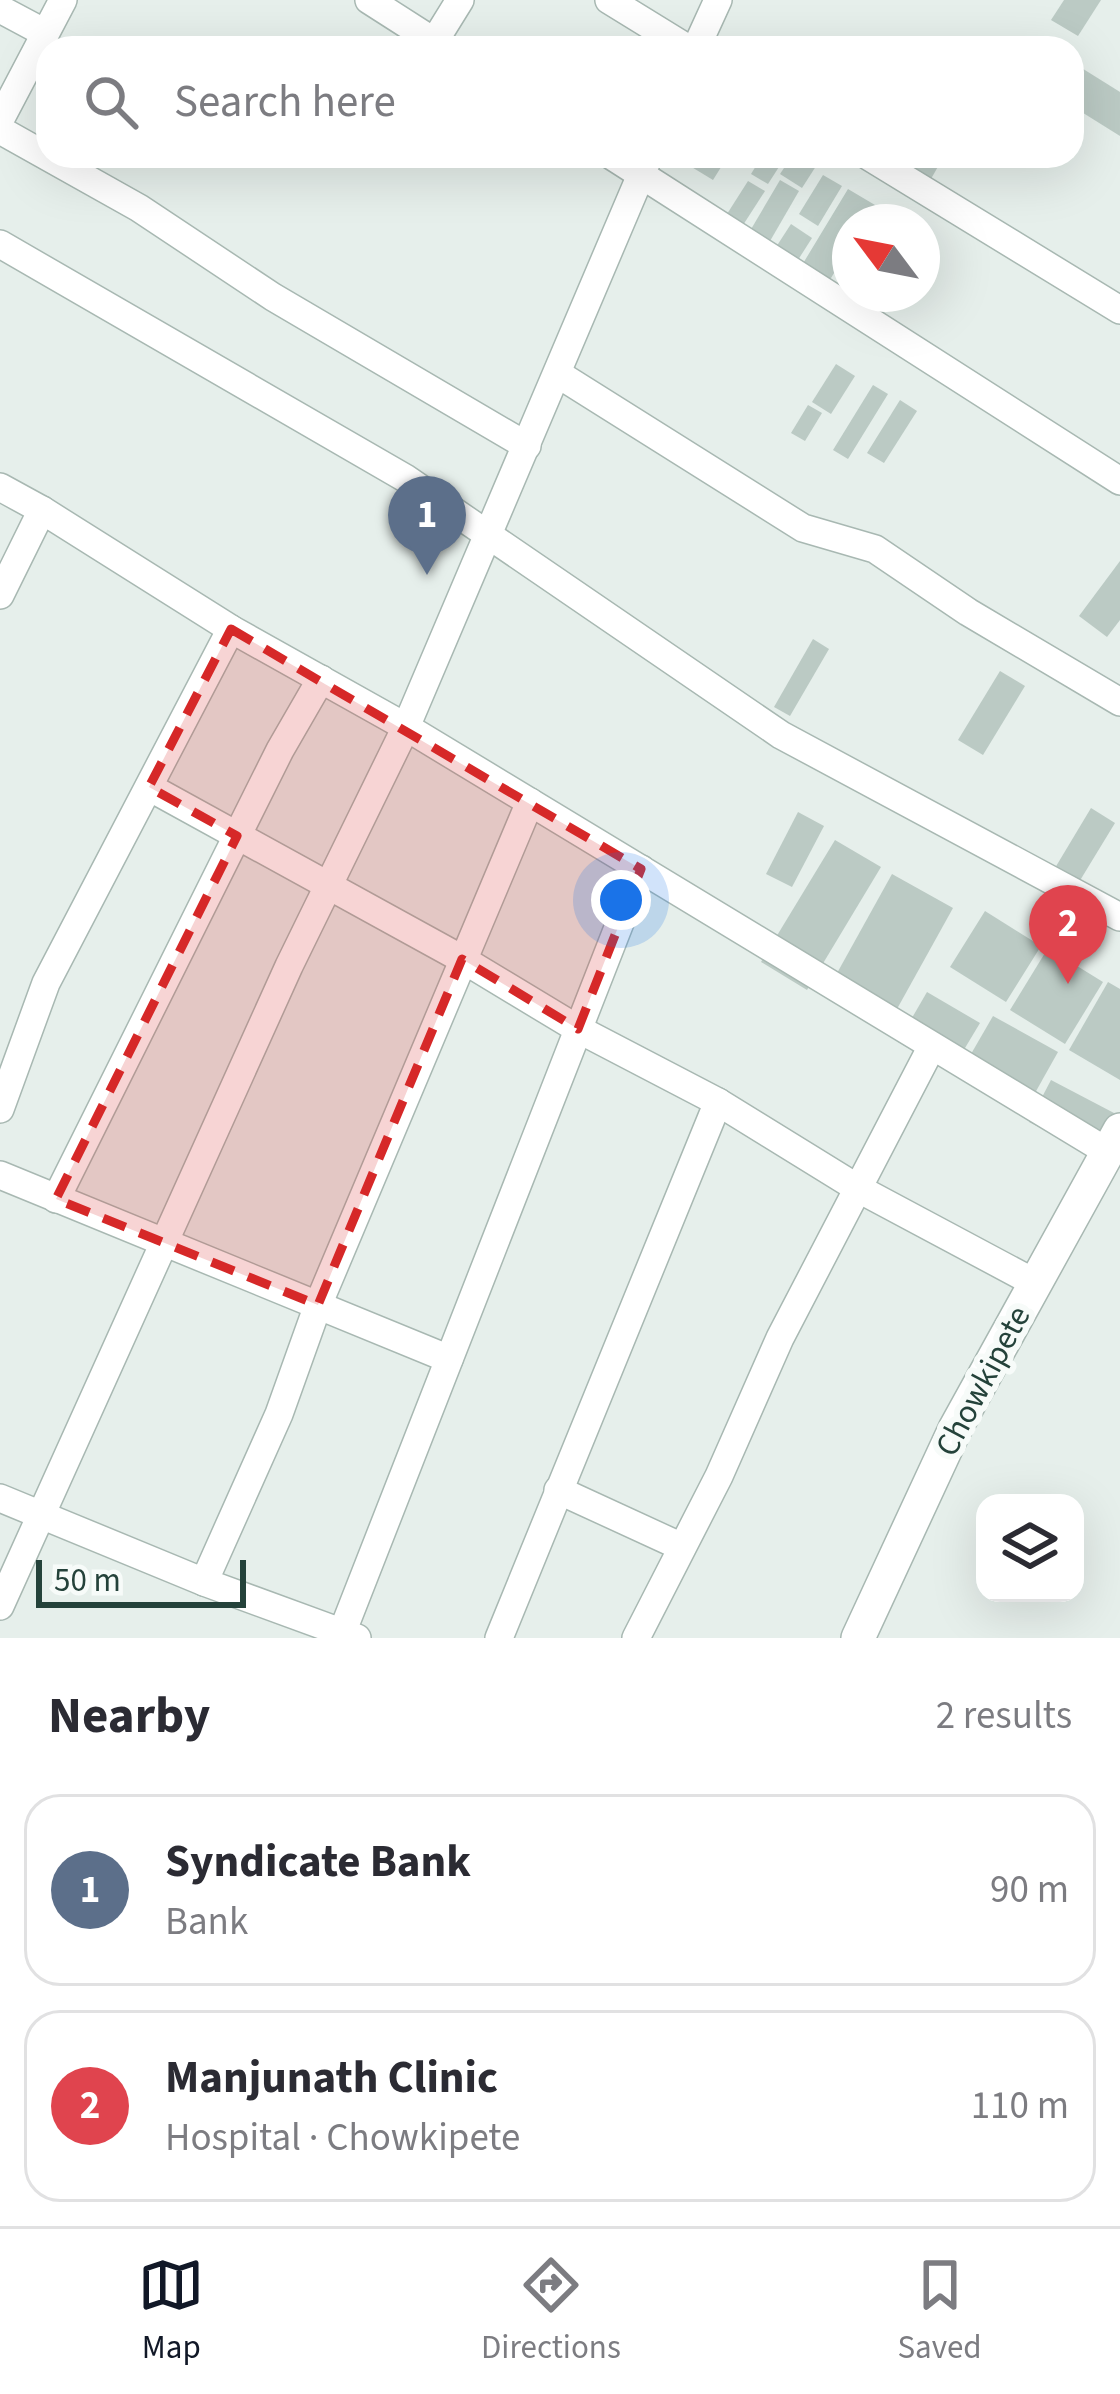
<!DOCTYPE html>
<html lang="en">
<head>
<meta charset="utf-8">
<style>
  body { margin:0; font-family:"Source Sans 3",sans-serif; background:#f2f2f3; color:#2b2b33 }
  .controls { position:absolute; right:36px; bottom:36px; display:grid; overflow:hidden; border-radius:24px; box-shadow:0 12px 48px #0002 }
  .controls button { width:108px; height:108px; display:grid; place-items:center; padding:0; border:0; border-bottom:3px solid #e1e1e2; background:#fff; color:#2b2b33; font:60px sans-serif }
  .compass { position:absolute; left:832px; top:204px; width:108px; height:108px; border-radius:50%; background:#fff; box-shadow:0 12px 48px #0002; rotate:302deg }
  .scale { position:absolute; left:36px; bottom:30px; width:210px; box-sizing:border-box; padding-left:12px; border:6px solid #24423a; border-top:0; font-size:33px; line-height:42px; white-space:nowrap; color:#24423a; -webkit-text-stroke:9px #f7fbf9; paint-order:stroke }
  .you { position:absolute; left:621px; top:900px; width:42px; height:42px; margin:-30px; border:9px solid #fff; border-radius:50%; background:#1a73e8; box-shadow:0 0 0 18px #1a73e833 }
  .badge { display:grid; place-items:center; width:78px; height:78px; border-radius:50%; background:#111827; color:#fff; font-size:39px; font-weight:700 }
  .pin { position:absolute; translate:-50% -99px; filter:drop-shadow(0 3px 6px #0008) }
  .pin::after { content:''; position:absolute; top:63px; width:42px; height:36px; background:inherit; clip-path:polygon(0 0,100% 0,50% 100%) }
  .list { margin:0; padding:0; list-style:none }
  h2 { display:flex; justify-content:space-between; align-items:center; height:156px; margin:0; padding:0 48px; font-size:51px }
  h2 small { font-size:39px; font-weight:400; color:#7c7c81 }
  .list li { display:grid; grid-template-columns:78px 1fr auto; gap:36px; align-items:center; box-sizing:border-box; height:192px; margin:0 24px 24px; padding:0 24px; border:3px solid #e1e1e2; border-radius:36px }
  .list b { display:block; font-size:45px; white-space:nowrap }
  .list p { margin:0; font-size:39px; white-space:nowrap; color:#7c7c81 }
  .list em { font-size:39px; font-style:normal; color:#7c7c81 }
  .icon { flex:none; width:66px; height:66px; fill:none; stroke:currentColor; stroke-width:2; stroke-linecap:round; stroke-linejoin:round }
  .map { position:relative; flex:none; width:1120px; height:1638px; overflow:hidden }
  .search { position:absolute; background:#fff; box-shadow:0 12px 48px #0002; left:36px; right:36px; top:36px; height:132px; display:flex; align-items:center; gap:30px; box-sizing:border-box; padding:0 42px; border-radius:36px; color:#7c7c81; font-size:45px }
  .sheet { height:588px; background:#fff }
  nav { display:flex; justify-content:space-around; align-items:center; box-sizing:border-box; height:168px; border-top:3px solid #e1e1e2; background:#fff; font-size:33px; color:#7c7c81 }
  nav a { display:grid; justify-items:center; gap:6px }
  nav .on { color:#111827 }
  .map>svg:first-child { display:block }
</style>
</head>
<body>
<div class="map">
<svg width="1120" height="1638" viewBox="0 0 1120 1638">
  <rect width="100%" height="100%" fill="#e6efeb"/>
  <g fill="#bbcac4">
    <path d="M1064 0H1101L1078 36 1051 20Z"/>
    <path d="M1072 62 1120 92V136L1072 106Z"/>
    <path d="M690 156H728L713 180 685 163Z"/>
    <path d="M762 156H786L768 184 751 174Z"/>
    <path d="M792 156H808L818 163 802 188 780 174Z"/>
    <path d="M909 156H944L923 193 896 178Z"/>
    <path d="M823 175 842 186 818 226 799 214Z"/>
    <path d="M780 180 799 191 766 248 747 236Z"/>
    <path d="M748 181 765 191 736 236 720 225Z"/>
    <path d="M848 189 875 205 865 222H850V247L820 296 793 280Z"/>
    <path d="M791 224 812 238 789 274 767 261Z"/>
    <path d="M836 364 855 376 831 414 812 402Z"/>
    <path d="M873 385 888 394 848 459 833 450Z"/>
    <path d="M900 400 917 411 884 463 867 453Z"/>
    <path d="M808 405 822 413 805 441 791 433Z"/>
    <path d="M1120 561V620L1107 637 1079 616Z"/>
    <path d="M813 639 829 649 790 716 774 707Z"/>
    <path d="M1000 671 1025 686 983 755 958 740Z"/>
    <path d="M1091 808 1115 823 1076 887 1052 873Z"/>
    <path d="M798 812 824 826 792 887 766 874Z"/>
    <path d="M835 840 881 867 807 990 761 962Z"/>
    <path d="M892 874 953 908 887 1027 826 993Z"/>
    <path d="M985 911 1041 946 1006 1002 950 967Z"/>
    <path d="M1048 948 1103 982 1065 1044 1010 1010Z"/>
    <path d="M1108 982 1120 989V1080L1069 1050Z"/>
    <path d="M927 992 980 1023 950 1073 898 1042Z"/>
    <path d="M993 1016 1058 1052 1026 1109 960 1073Z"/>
    <path d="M1051 1080 1114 1113 1092 1154 1029 1122Z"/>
  </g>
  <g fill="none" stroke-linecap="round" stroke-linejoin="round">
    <g stroke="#a8b8b2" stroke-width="30">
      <g id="minor">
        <path d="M369 0 444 48"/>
        <path d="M609 0 687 48"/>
        <path d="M0 9 45 33"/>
        <path d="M434 42 460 0"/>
        <path d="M696 48 718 0"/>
        <path d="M0 120 63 0"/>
        <path d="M0 130 139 208 273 297 527 446"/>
        <path d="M612 156 1120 481"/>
        <path d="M868 156 1120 310"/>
        <path d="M0 244 405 478 781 735 1120 917"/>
        <path d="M558 374 803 528 875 549 968 612 1120 702"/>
        <path d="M0 487 42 510"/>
        <path d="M0 595 42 510 231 629 406 727 649 156"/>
        <path d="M149 787 462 959 578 1029 718 1102 499 1638"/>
        <path d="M718 1102 859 1189 1035 1283"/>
        <path d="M0 1109 46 983 231 629"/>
        <path d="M0 1175 449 1359"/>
        <path d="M56 1199 280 750 321 679"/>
        <path d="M558 1490 682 1547"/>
        <path d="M0 1498 204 1582 357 1638"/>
        <path d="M204 1582 279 1414 318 1305 530 802"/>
        <path d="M0 1606 289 966 406 727 1108 1152"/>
        <path d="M340 1638 641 869"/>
        <path d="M636 1638 719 1476 780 1338 931 1048"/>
      </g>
    </g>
    <g stroke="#a8b8b2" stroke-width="36">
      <path id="tertiary" d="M858 1638 955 1429 1120 1130"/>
    </g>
    <use href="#minor" stroke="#fff" stroke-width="27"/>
    <use href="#tertiary" stroke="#fff" stroke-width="33"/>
  </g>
  <path fill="#d62828" fill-opacity="0.2" stroke="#d62828" stroke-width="9" stroke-dasharray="24 15" stroke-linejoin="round" d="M231 629 641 869 578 1029 462 959 318 1305 56 1199 237 836 149 787Z"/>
  <g text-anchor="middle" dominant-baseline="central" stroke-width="12" stroke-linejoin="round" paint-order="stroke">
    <g font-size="33" fill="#24423a" stroke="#f7fbf9">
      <text transform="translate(983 1381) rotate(-62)">Chowkipete</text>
    </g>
  </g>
</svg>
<div class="controls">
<button><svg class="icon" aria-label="layers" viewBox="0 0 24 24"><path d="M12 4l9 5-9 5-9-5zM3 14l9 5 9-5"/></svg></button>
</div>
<svg class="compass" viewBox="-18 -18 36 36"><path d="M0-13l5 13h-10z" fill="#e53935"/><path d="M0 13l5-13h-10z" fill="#7c7c81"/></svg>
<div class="scale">50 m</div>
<div class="you"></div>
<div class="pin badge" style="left:427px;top:575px;background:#5c6f8a">1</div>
<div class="pin badge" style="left:1068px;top:984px;background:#e0444e">2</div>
<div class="search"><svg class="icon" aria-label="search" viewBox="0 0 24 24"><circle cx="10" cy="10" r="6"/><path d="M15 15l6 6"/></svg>Search here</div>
</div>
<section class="sheet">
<h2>Nearby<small>2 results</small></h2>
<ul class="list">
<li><span class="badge" style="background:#5c6f8a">1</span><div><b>Syndicate Bank</b><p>Bank</p></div><em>90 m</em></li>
<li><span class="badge" style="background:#e0444e">2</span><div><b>Manjunath Clinic</b><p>Hospital · Chowkipete</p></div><em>110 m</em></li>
</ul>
</section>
<nav>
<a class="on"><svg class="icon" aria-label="map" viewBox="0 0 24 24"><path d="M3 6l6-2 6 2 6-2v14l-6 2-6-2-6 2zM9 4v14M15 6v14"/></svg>Map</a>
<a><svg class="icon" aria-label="directions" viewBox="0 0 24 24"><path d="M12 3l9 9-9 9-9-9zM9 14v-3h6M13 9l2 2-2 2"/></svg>Directions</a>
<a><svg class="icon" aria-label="saved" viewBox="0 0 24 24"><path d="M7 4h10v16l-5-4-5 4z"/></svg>Saved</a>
</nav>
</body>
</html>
